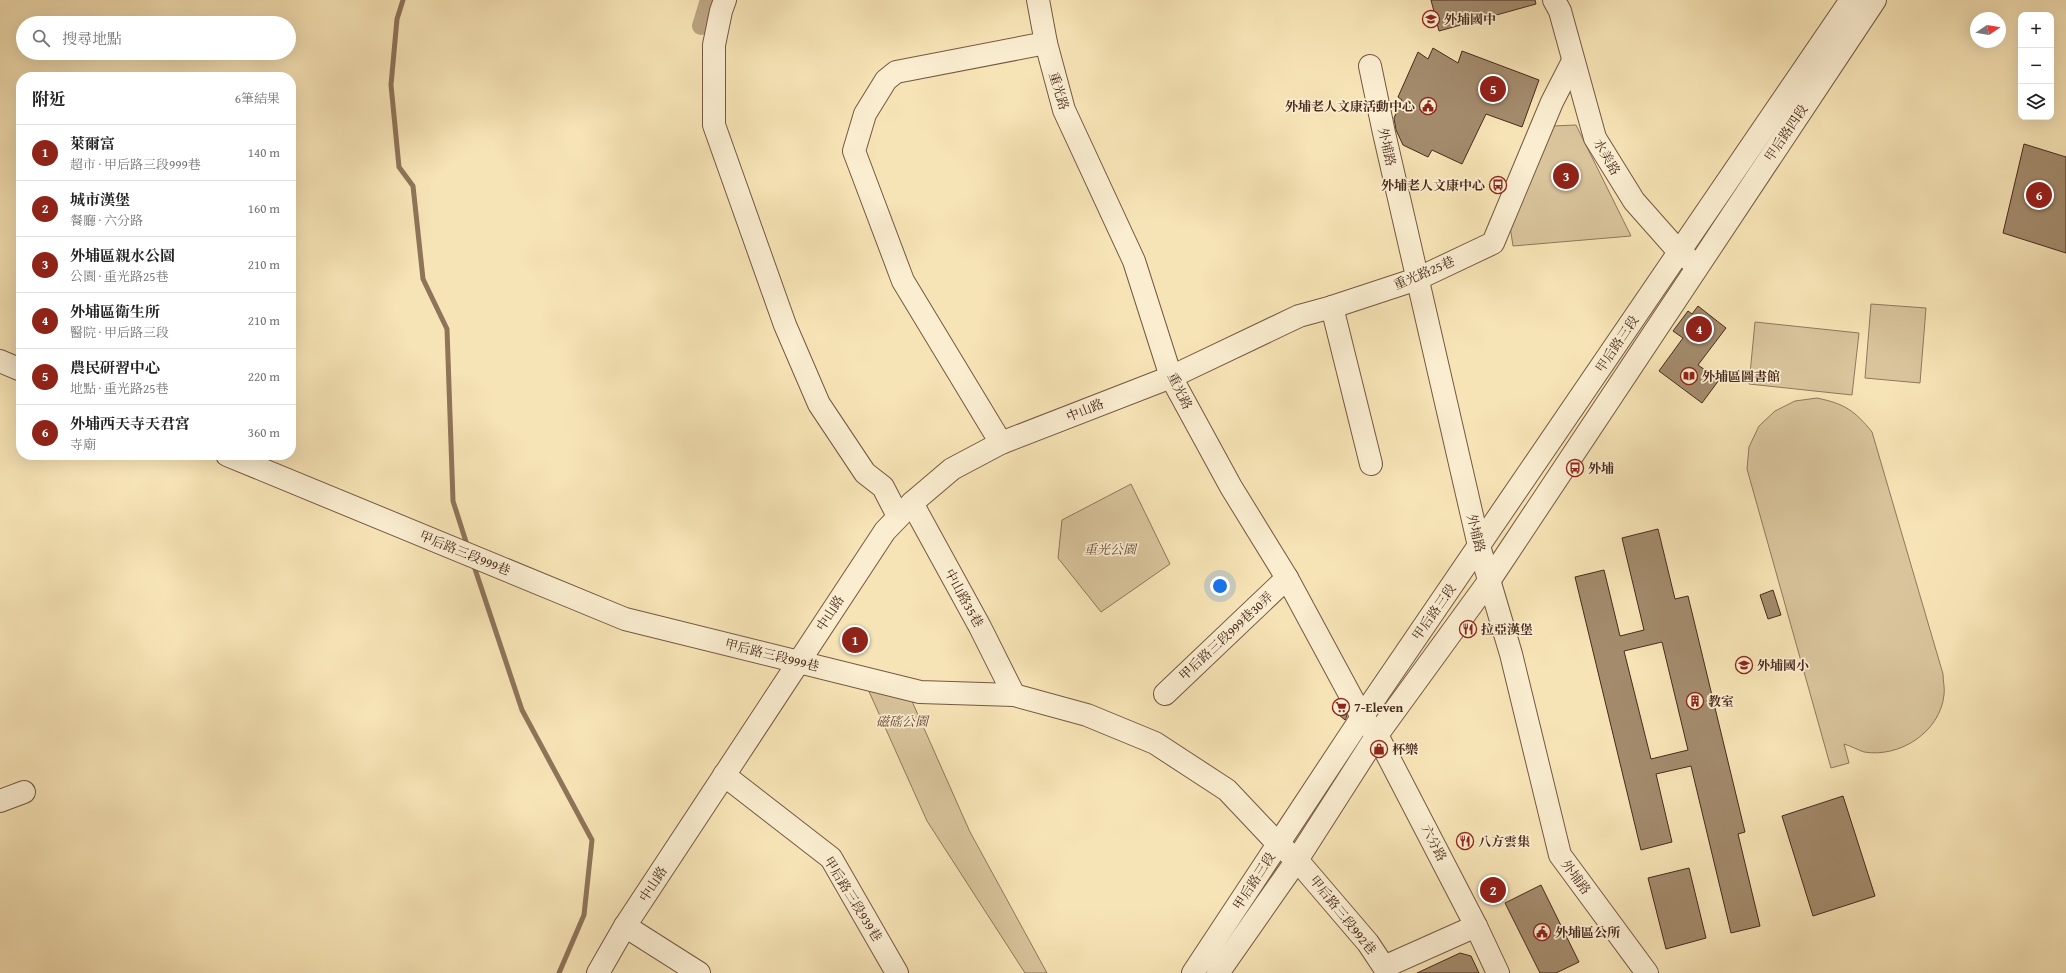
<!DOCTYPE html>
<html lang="zh-TW">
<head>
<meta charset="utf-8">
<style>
  body { margin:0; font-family:"Gentium Book Plus","Noto Serif TC",serif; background:#f2f2f2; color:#222 }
  .controls { position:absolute; right:12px; top:12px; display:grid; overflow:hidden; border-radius:8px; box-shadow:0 4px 16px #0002 }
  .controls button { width:36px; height:36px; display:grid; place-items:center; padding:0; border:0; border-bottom:1px solid #e0e0e0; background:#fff; color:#222; font:20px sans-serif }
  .compass { position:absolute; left:1970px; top:12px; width:36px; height:36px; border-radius:50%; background:#fff; box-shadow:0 4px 16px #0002; rotate:78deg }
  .you { position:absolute; left:1220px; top:586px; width:14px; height:14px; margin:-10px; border:3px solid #fff; border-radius:50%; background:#1a73e8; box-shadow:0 0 0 6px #1a73e833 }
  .badge { display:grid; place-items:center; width:26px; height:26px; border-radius:50%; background:#8f2418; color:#fff; font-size:13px; font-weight:700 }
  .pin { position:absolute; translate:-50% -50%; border:2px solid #fff; box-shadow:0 1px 4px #0006 }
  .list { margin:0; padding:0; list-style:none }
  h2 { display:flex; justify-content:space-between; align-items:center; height:52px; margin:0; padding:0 16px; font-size:17px }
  h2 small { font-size:13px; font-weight:400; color:#767676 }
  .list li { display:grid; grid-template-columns:26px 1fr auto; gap:12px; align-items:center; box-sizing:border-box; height:56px; padding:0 16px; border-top:1px solid #e0e0e0 }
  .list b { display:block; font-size:15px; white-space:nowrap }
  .list p { margin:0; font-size:13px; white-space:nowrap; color:#767676 }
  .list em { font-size:13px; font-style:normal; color:#767676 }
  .icon { flex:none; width:22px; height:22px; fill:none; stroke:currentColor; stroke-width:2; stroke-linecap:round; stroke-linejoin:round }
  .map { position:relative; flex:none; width:2066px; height:973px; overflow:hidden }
  .search { position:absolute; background:#fff; box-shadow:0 4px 16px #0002; left:16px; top:16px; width:280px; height:44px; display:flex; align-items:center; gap:10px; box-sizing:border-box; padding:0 14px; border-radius:22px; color:#767676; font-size:15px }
  .panel { position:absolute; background:#fff; box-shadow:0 4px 16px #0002; left:16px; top:72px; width:280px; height:388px; border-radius:16px }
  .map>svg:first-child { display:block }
</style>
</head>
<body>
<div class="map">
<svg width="2066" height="973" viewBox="0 0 2066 973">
  <rect width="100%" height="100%" fill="#f7e4b6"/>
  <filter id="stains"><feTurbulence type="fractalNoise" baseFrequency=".005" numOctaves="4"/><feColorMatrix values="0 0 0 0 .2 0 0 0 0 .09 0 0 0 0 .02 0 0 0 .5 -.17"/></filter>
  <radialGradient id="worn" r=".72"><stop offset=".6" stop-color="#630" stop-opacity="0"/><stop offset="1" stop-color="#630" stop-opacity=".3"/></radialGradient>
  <g fill="#d9c49c" stroke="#90775c">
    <path d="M1576 125 1631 236 1513 246 1510 226 1552 126Z"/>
    <path d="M1871 304 1926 308 1920 383 1865 378Z"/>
    <path d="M1755 322 1859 333 1852 395 1749 384Z"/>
    <path d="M1817 398C1845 404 1854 410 1872 432L1943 674C1943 681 1945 688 1944 695 1940 732 1900 758 1864 752 1858 750 1851 746 1844 744L1849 763 1831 768 1747 469 1749 447 1759 426 1775 411 1795 401Z"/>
    <path d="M1131 484 1170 564 1101 612 1058 558 1062 520Z"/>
    <path d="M867 687 911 699 970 832 1047 973H1025L927 821Z"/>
  </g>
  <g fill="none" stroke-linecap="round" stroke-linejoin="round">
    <g stroke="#8e7459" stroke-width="5">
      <path d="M403 0 397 19 391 85 399 167 413 186 423 279 447 329 453 501 468 548"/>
      <path d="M473 563 522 710 592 840 584 915 559 973"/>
    </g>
    <path stroke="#bca582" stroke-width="18" d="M701 26 709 0"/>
  </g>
  <g fill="#a38b6c" stroke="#482a1c" fill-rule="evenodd">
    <path d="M1431 0H1535L1536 4 1439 31Z"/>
    <path d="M1433 48 1458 63 1462 51 1539 80 1522 127 1486 114 1462 164 1432 150 1428 157 1403 145 1396 130 1394 118 1402 100 1398 97 1418 52 1428 59Z"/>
    <path d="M2024 144 2066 157V253L2003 233Z"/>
    <path d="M1698 306 1726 328 1698 365 1719 380 1702 403 1659 371 1683 338 1673 331 1688 311 1692 314Z"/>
    <path d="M1658 529 1675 599 1688 596 1745 832 1738 834 1760 926 1731 933 1691 766 1656 774 1672 842 1641 850 1575 577 1604 570 1620 636 1644 630 1622 538ZM1662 642 1688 750 1651 759 1624 651Z"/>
    <path d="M1773 590 1781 615 1768 619 1760 595Z"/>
    <path d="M1339 700 1347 716 1345 720 1332 709Z"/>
    <path d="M1843 796 1875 896 1813 916 1782 816Z"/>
    <path d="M1689 868 1706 938 1666 949 1648 878Z"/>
    <path d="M1541 885 1579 962 1556 973H1540L1505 903Z"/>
    <path d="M1460 953 1471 956 1479 973H1417Z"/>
  </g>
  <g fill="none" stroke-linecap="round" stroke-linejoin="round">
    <g stroke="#745842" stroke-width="24">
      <g id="minor">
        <path d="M725 0 721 11 714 45V125L785 325 819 404 865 473 883 487 898 516"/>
        <path d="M1038 0 1046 43 1064 110 1134 261 1171 377 1231 487 1287 578 1362 717 1377 735 1476 926 1498 973"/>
        <path d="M1554 0 1560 11 1595 138 1634 201 1680 253 1690 260"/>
        <path d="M1370 66 1384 133 1479 546 1511 654 1560 855 1647 973"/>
        <path d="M1332 307 1371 464"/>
        <path d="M0 361 21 370"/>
        <path d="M1001 443 903 281 854 151 865 114 886 80 896 72 1046 43"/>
        <path d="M227 455 625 619 920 692 1014 695 1087 715 1155 743 1227 790 1278 844 1297 860 1368 943 1384 967 1476 926"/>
        <path d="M912 503 980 627 1014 695"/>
        <path d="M1165 694 1287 578"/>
        <path d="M724 775 831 858 897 973"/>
        <path d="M0 801 24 792"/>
        <path d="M625 926 699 973"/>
        <path d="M598 973 625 926 885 531 912 503 952 469 1001 443 1171 377 1299 316 1332 307 1417 279 1493 243 1552 102 1573 61"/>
        <path d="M1193 973 1362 717 1851 0"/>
        <path d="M1218 973 1297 860 1377 735 1489 581 1875 0"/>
      </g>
    </g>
    <use href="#minor" stroke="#faedd0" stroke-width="22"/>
  </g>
  <defs>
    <g id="school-ring" transform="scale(0.9)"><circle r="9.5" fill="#faedd0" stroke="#8f2418" stroke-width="1.5"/><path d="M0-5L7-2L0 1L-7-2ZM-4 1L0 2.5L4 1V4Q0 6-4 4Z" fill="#8f2418"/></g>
    <g id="civic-ring" transform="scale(0.9)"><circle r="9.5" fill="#faedd0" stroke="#8f2418" stroke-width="1.5"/><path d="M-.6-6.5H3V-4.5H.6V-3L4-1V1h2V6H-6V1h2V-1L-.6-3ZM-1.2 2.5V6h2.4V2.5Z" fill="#8f2418"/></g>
    <g id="bus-ring" transform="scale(0.9)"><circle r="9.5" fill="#faedd0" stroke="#8f2418" stroke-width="1.5"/><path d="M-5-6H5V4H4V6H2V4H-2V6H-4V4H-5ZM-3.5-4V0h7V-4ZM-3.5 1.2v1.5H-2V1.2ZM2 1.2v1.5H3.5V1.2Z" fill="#8f2418"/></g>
    <g id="library-ring" transform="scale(0.9)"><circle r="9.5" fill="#faedd0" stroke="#8f2418" stroke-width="1.5"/><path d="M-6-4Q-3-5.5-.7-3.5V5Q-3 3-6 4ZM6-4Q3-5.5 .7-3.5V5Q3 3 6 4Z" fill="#8f2418"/></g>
    <g id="restaurant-ring" transform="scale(0.9)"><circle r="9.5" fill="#faedd0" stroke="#8f2418" stroke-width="1.5"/><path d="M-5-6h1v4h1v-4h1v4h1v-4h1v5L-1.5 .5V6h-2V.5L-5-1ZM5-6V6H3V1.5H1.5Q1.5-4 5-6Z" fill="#8f2418"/></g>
    <g id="building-ring" transform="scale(0.9)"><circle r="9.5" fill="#faedd0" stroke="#8f2418" stroke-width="1.5"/><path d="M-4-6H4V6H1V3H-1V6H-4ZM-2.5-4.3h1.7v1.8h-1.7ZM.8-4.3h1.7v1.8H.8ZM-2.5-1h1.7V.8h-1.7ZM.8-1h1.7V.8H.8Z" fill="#8f2418"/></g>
    <g id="supermarket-ring" transform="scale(0.9)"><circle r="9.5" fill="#faedd0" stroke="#8f2418" stroke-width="1.5"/><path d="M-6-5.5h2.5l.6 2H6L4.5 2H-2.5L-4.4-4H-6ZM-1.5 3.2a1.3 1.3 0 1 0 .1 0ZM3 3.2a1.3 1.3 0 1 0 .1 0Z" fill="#8f2418"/></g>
    <g id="shop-ring" transform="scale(0.9)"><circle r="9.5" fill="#faedd0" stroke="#8f2418" stroke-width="1.5"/><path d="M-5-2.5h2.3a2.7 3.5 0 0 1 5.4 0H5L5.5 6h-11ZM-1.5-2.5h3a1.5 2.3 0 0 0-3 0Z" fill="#8f2418"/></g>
  </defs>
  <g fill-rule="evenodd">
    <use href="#school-ring" x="1431" y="19"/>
    <use href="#civic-ring" x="1428" y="106"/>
    <use href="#bus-ring" x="1498" y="185"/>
    <use href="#library-ring" x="1689" y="376"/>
    <use href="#bus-ring" x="1575" y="468"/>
    <use href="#restaurant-ring" x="1468" y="629"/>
    <use href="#school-ring" x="1744" y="665"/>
    <use href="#building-ring" x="1695" y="701"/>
    <use href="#supermarket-ring" x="1341" y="707"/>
    <use href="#shop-ring" x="1379" y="749"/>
    <use href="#restaurant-ring" x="1465" y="841"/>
    <use href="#civic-ring" x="1542" y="932"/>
  </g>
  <g text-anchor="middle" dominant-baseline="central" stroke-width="3.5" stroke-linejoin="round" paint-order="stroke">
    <g font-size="13" font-weight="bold" fill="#482a1c" stroke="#faedd0" text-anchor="start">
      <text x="1444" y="19">外埔國中</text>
      <text x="1415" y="106" text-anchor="end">外埔老人文康活動中心</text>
      <text x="1485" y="185" text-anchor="end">外埔老人文康中心</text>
      <text x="1702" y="376">外埔區圖書館</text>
      <text x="1588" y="468">外埔</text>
      <text x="1481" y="629">拉亞漢堡</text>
      <text x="1757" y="665">外埔國小</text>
      <text x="1708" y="701">教室</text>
      <text x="1354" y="707">7-Eleven</text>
      <text x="1392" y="749">杯樂</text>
      <text x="1478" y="841">八方雲集</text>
      <text x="1555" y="932">外埔區公所</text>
    </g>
    <g font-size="13" fill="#482a1c" stroke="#faedd0">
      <text transform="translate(1059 91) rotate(73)">重光路</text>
      <text transform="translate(1786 133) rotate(-56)">甲后路四段</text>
      <text transform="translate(1387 147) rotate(77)">外埔路</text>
      <text transform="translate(1607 157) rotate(60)">水美路</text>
      <text transform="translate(1424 273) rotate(-23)">重光路25巷</text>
      <text transform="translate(1617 344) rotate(-56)">甲后路三段</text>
      <text transform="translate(1180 391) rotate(64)">重光路</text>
      <text transform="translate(1085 410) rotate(-22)">中山路</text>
      <text transform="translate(1476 533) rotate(76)">外埔路</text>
      <text transform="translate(465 553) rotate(22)">甲后路三段999巷</text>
      <text transform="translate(964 598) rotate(61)">中山路35巷</text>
      <text transform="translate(1434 612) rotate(-55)">甲后路三段</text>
      <text transform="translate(830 613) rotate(-57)">中山路</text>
      <text transform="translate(1226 636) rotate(-43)">甲后路三段999巷30弄</text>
      <text transform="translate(772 655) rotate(14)">甲后路三段999巷</text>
      <text transform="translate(1434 843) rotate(63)">六分路</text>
      <text transform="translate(1576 877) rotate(53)">外埔路</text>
      <text transform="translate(1254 881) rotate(-57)">甲后路三段</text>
      <text transform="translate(653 884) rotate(-57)">中山路</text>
      <text transform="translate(853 899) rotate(58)">甲后路三段939巷</text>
      <text transform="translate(1343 915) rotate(51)">甲后路三段992巷</text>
    </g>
    <g font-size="13" font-style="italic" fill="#654936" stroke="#faedd0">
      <text x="1110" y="549">重光公園</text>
      <text x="902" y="721">磁磘公園</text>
    </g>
  </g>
  <rect width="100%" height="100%" filter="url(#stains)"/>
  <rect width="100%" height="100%" fill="url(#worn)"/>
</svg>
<div class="controls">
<button>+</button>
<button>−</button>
<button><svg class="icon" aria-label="layers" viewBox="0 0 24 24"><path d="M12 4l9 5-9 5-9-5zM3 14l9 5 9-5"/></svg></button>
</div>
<svg class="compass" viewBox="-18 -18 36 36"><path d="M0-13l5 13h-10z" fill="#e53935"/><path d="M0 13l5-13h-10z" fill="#767676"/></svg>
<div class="you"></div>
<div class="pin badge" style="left:855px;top:640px">1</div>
<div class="pin badge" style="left:1493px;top:890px">2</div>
<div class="pin badge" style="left:1566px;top:176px">3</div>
<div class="pin badge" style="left:1699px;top:329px">4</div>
<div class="pin badge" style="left:1493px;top:89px">5</div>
<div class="pin badge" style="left:2039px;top:195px">6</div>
<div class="search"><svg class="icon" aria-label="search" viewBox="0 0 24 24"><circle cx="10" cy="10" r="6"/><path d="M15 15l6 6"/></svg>搜尋地點</div>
<section class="panel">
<h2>附近<small>6筆結果</small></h2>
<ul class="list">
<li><span class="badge">1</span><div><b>萊爾富</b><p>超市 · 甲后路三段999巷</p></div><em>140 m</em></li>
<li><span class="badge">2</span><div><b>城市漢堡</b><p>餐廳 · 六分路</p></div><em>160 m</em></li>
<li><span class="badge">3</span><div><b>外埔區親水公園</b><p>公園 · 重光路25巷</p></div><em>210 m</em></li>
<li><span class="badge">4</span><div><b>外埔區衛生所</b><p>醫院 · 甲后路三段</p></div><em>210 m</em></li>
<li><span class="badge">5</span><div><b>農民研習中心</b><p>地點 · 重光路25巷</p></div><em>220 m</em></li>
<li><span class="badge">6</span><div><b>外埔西天寺天君宮</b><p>寺廟</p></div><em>360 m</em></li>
</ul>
</section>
</div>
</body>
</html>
